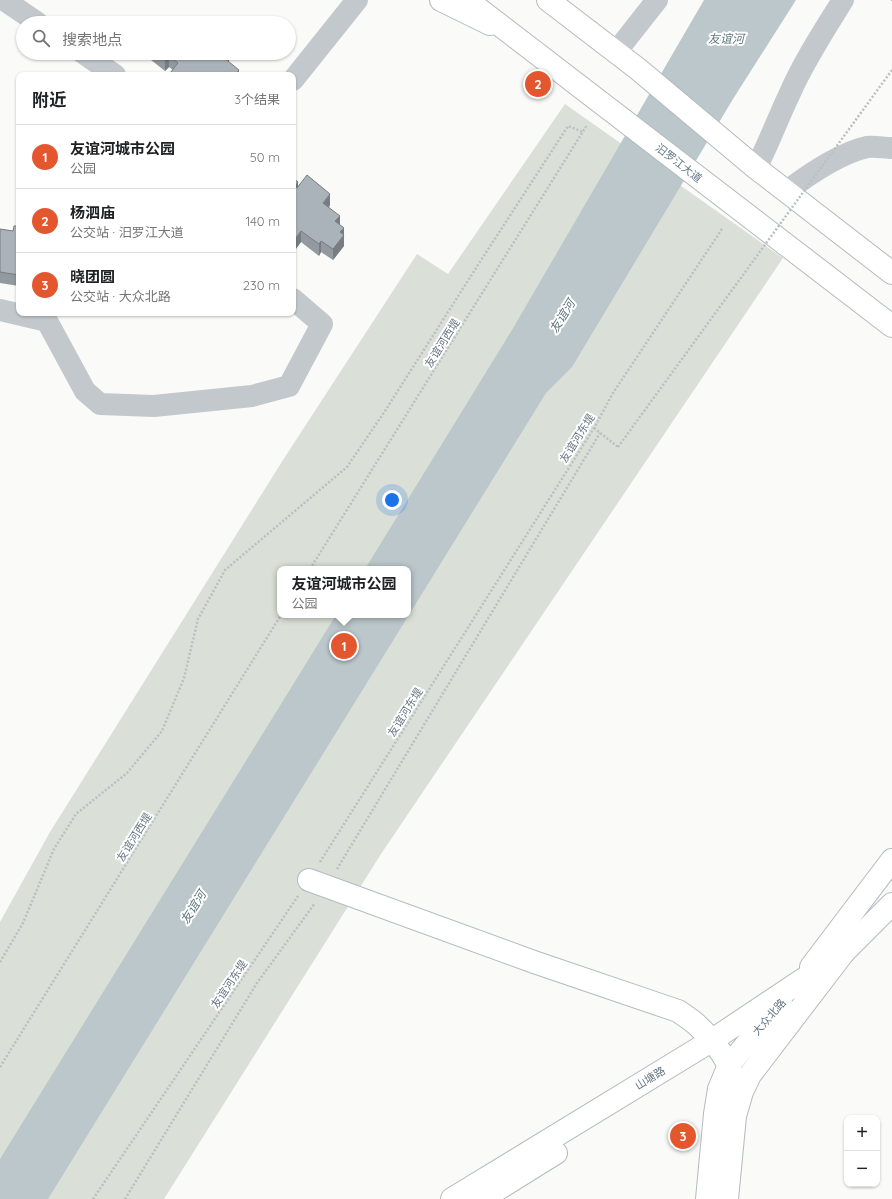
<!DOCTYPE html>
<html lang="zh">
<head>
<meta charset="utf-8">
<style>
  body { margin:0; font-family:Quicksand,"Noto Sans SC",sans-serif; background:#f2f2f2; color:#202124 }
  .controls { position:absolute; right:12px; bottom:12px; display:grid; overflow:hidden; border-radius:8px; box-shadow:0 1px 3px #0004 }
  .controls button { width:36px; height:36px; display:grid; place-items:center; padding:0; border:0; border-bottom:1px solid #e0e0e0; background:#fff; color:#202124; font:20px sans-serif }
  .you { position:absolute; left:392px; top:500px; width:14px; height:14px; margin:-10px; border:3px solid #fff; border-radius:50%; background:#1a73e8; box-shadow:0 0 0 6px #1a73e833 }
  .badge { display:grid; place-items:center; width:26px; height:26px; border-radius:50%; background:#e4572e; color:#fff; font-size:13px; font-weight:700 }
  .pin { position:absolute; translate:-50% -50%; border:2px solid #fff; box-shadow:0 1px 4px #0006 }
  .popup { position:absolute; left:277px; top:566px; width:134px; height:52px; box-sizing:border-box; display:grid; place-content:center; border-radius:8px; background:#fff; filter:drop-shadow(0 1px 3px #0005); font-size:13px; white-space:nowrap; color:#757577 }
  .popup b { font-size:15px; color:#202124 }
  .popup::after { content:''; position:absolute; left:50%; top:100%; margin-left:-8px; border:8px solid transparent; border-top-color:#fff }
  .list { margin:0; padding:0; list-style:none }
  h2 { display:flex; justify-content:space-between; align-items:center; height:52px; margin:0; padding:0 16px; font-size:17px }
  h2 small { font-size:13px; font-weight:400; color:#757577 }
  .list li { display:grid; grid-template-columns:26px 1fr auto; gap:12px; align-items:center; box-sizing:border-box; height:64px; padding:0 16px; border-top:1px solid #e0e0e0 }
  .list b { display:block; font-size:15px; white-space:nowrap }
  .list p { margin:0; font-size:13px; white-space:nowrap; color:#757577 }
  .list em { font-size:13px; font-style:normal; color:#757577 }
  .icon { flex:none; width:22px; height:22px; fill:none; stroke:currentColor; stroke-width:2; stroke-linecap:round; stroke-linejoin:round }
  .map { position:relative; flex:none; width:892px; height:1199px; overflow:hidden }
  .search { position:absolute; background:#fff; box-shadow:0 1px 3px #0004; left:16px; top:16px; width:280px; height:44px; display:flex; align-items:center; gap:10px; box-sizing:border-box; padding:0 14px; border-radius:22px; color:#757577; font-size:15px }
  .panel { position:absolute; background:#fff; box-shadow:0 1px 3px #0004; left:16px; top:72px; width:280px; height:244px; border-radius:8px }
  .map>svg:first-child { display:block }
</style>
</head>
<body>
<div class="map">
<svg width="892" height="1199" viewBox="0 0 892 1199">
  <rect width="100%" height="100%" fill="#fafaf8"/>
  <path fill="#dadfd7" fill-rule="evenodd" d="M565 104 783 258 381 854 164 1199H0V922L50 832 283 460 417 254 448 274ZM280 569H408V615H280Z"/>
  <path fill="#bbc7cb" d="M704 0H796L733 99 572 367 546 393 48 1199H0V1159L336 615H408V569H365L512 330Z"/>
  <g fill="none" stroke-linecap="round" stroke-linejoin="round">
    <g stroke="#b3babf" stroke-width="24">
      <g id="secondary">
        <path d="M441 0 490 24"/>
        <path d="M309 880 534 962 678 1011C684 1015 690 1019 696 1024 712 1039 730 1060 734 1082 736 1093 735 1105 735 1116"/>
        <path d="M811 967 892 860"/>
        <path d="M452 1199 711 1041 844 952"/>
        <path d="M482 1199 556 1153"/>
        <path d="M707 1199 715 1114 719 1089 729 1065 781 1003"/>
        <path d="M727 1199 735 1116 742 1092 750 1075 844 952 892 904"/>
      </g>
    </g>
    <g stroke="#b5babe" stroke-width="24">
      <g id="primary">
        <path d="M467 0 892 326"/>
        <path d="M548 0 638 69 756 168 892 273"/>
      </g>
    </g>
    <g stroke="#bbbfc2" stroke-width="2.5" stroke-dasharray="2 2" stroke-linecap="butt">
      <path d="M892 0V1"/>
      <path d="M594 428 618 447"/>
      <path d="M310 569 587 125"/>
      <path d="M320 862 594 428 613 393 722 229"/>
      <path d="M337 869 600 433"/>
      <path d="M0 962 23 923 54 849 76 814 127 773 162 731 184 678 198 619 225 570 347 467 385 411 476 268 568 126 583 132"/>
      <path d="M0 1067 281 615"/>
      <path d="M93 1199 298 896"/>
      <path d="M125 1199 257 983 315 903"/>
    </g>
    <g stroke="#c3c8cc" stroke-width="22">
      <path d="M4 0 38 23"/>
      <path d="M616 52 657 0"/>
      <path d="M83 53 115 75"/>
      <path d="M293 80 357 0"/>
      <path d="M756 168C769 143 778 118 790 93 804 61 825 29 843 0"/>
      <path d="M787 191C808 175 841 153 867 147 875 146 884 148 892 148"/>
      <path d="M0 310 47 321 85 391 100 404 154 406 252 396 289 386 322 324 293 299"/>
    </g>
    <use href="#secondary" stroke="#fff" stroke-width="22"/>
    <use href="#primary" stroke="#fff" stroke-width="22"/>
    <path stroke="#bbbfc2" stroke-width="2.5" stroke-dasharray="2 2" stroke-linecap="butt" d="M618 447 892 70"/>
  </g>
  <g fill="#929a9f">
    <path d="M146 53H230V59L228 61 239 75H170V73L173 70 169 67 165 71 151 60V57Z"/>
    <path d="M293 178 298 187 330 205 329 207 340 225 344 246 333 260 321 252 319 256 301 242 295 250 293 248Z"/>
    <path d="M19 226V286L0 283V229L13 231Z"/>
  </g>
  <g fill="#777d82">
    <path d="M226 53H230V59L223 68V57Z"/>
    <path d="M169 55V67L165 71V60Z"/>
    <path d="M239 70V75H235Z"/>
    <path d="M298 182V193L295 186Z"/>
    <path d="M330 194V205L323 214V203Z"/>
    <path d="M340 216V227L335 221Z"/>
    <path d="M344 228V246L333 260V249L340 232Z"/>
    <path d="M301 231V242L295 250V239Z"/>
    <path d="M321 241V252L319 256V244Z"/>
  </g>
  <g fill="#aab3b9" stroke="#777d82">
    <path d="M159 19 164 23H156Z"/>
    <path d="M167 20 171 23H164Z"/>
    <path d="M156 53H226L223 57 239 70 235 75H172L170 73 178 63 169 55 165 60Z"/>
    <path d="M307 175 330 194 323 203 340 216 335 221 344 228 340 232 344 235 333 249 321 241 319 244 301 231 295 239 293 237V178L298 182 295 186 297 188Z"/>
    <path d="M14 226H19V275L0 272V229L13 231Z"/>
  </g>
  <g text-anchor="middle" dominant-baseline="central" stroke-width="4" stroke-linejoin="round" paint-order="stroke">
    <g font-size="11" fill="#657683" stroke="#fff">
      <text transform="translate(679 163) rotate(38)">汨罗江大道</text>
      <text transform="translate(442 343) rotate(-58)">友谊河西堤</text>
      <text transform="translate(577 438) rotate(-58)">友谊河东堤</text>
      <text transform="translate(405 712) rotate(-58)">友谊河东堤</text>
      <text transform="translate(134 837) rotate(-58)">友谊河西堤</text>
      <text transform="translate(229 984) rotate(-56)">友谊河东堤</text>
      <text transform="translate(769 1017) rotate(-49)">大众北路</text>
      <text transform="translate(650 1078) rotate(-31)">山塘路</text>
    </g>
    <g font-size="12" font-style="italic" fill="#60757c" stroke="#fff">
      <text x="726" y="38">友谊河</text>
      <text transform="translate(562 316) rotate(-58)">友谊河</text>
      <text transform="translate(193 907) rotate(-58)">友谊河</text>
    </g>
  </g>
</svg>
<div class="controls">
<button>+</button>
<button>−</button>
</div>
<div class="you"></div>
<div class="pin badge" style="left:344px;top:646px">1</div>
<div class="popup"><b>友谊河城市公园</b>公园</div>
<div class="pin badge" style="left:538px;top:84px">2</div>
<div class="pin badge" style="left:683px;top:1136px">3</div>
<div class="search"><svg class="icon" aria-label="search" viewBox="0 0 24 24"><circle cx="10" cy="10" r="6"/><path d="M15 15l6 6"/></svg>搜索地点</div>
<section class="panel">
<h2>附近<small>3个结果</small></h2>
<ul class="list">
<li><span class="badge">1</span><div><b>友谊河城市公园</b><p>公园</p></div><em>50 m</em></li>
<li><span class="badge">2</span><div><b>杨泗庙</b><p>公交站 · 汨罗江大道</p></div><em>140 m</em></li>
<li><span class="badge">3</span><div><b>晓团圆</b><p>公交站 · 大众北路</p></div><em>230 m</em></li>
</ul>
</section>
</div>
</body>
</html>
